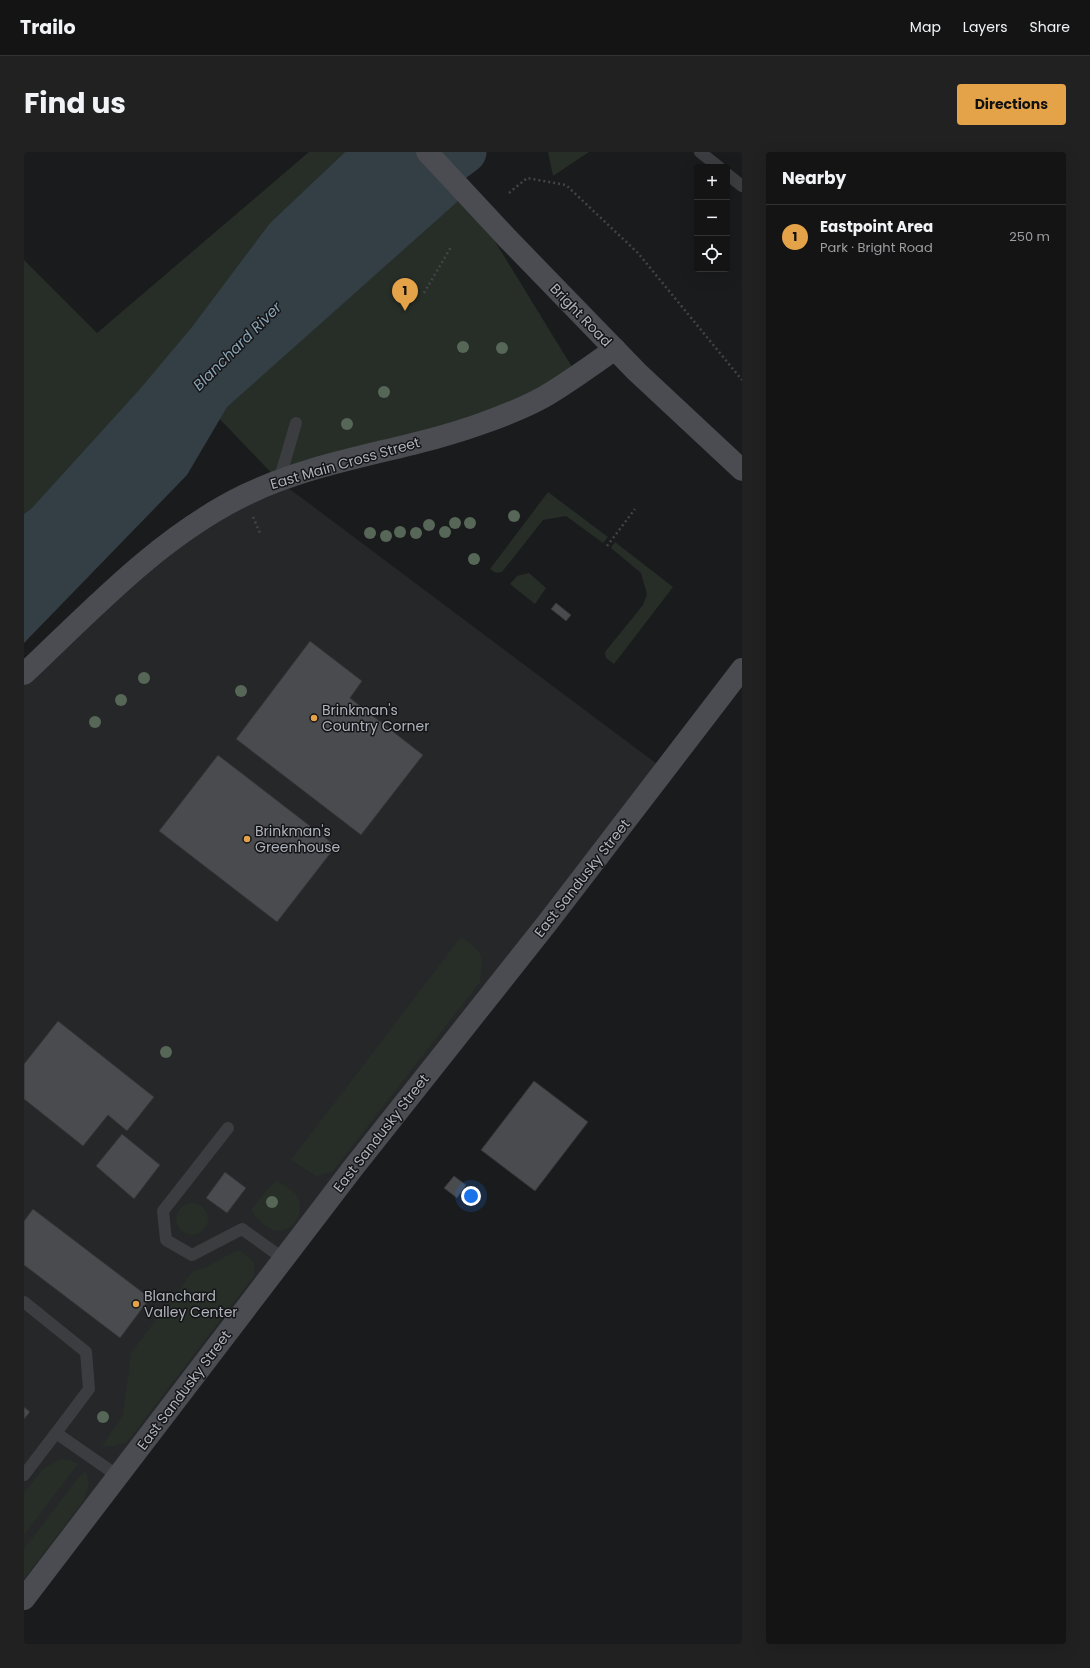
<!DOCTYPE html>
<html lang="en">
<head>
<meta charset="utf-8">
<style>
  body { margin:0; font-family:Poppins,sans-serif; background:#212122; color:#f1f3f6 }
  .controls { position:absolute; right:12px; top:12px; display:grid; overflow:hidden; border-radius:4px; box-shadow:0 4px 16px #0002 }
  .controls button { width:36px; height:36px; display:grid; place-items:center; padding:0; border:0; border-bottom:1px solid #333334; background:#141415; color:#f1f3f6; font:20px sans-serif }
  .you { position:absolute; left:447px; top:1044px; width:14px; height:14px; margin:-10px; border:3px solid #fff; border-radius:50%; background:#1a73e8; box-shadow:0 0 0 6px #1a73e833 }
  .badge { display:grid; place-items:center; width:26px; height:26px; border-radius:50%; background:#e5a349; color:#111; font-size:13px; font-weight:700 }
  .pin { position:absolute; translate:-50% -33px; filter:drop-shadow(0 1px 2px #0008) }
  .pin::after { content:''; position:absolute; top:21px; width:14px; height:12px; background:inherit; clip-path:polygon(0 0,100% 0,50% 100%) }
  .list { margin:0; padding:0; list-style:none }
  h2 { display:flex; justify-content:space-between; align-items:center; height:52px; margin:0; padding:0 16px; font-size:17px }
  h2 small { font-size:13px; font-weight:400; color:#9d9ea0 }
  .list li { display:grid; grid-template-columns:26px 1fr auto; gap:12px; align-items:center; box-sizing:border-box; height:64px; padding:0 16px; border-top:1px solid #333334 }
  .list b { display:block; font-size:15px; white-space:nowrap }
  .list p { margin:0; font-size:13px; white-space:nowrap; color:#9d9ea0 }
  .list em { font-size:13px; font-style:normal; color:#9d9ea0 }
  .icon { flex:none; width:22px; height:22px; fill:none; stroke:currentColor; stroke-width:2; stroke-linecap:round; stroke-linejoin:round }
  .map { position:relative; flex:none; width:718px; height:1492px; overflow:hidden; border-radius:4px }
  header { display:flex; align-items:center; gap:24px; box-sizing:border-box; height:56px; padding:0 20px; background:#141415; border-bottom:1px solid #333334 }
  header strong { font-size:19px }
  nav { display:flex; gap:22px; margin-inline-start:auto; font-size:14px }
  .intro { display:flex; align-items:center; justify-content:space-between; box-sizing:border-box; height:96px; padding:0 24px }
  h1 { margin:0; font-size:28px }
  .button { padding:10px 18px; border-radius:4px; background:#e5a349; color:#111; font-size:14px; font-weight:700 }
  main { display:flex; gap:24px; padding:0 24px }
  aside { flex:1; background:#141415; border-radius:4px; box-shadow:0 4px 16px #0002 }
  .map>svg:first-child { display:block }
</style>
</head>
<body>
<header>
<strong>Trailo</strong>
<nav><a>Map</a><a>Layers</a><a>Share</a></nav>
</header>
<div class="intro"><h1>Find us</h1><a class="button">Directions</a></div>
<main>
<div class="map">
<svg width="718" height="1492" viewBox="0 0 718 1492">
  <rect width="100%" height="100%" fill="#1a1b1c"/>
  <path fill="#262729" d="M255 329 641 618 0 1447V522L93 434Z"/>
  <g fill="#262e27">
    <path d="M285 0H321L246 71 0 406V108L73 181Z"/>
    <path d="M524 0H565L529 24Z"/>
    <path d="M442 42 553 223 527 241 255 329 168 238Z"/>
    <path d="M524 340 584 385 579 391 542 364 519 368 478 420 472 421 466 417Z"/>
    <path d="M591 390 649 435 590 512 582 506 581 500 619 453 623 442 617 421 587 396Z"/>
    <path d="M505 421 522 436 511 452 486 432 493 424Z"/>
    <path d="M437 785C461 802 459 802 456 830L308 1020 292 1024 267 1008Z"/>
    <path d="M252 1028C258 1032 267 1037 272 1042 288 1064 255 1104 227 1057Z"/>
    <circle cx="168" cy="1067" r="16"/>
    <path d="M211 1099H217L230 1110V1124L103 1290 91 1294H78L99 1263 107 1201 169 1119 182 1115Z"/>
    <path d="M37 1307 46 1308 54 1312 0 1383V1341L19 1317Z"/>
    <path d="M62 1319 65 1330 60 1348 0 1427V1397L54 1326Z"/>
  </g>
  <path fill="#343f45" d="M321 0H403L442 42 203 255 163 323 0 491V362L8 356 116 237 168 175 246 71Z"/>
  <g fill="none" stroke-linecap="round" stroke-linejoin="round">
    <path stroke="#343f45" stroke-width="43" d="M380 45 441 0"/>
  </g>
  <g fill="#494b4f" stroke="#353538">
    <path d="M532 451 547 463 542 469 527 457Z"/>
    <path d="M286 489 338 529 326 546 399 603 337 683 212 587Z"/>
    <path d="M194 603 312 694 253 770 135 679Z"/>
    <path d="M34 869 130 945 103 979 84 963 59 994 0 947V912Z"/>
    <path d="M510 929 564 970 511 1039 457 998Z"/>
    <path d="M98 982 136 1013 110 1047 72 1014Z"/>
    <path d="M201 1020 222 1036 203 1061 182 1046Z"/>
    <path d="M430 1024 442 1033 433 1046 420 1036Z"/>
    <path d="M9 1057 126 1146 96 1186 0 1113V1069Z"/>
    <path d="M0 1255 6 1260 0 1267Z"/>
  </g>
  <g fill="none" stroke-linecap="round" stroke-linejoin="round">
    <g stroke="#424448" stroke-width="2.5" stroke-dasharray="2 3" stroke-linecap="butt">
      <path d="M485 41 503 26 542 33 614 101 718 228"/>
      <path d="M400 141 427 95"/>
      <path d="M229 365 236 381"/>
      <path d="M583 394 611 357"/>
    </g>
    <g stroke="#3c3d41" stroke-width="12">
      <path d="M676 0 695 15"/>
      <path d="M703 22 718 34"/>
      <path d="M255 329 272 271"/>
      <path d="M204 976 139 1059 142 1088 168 1103 218 1077 260 1107"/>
      <path d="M0 1150 62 1200 65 1237 32 1281"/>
      <path d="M0 1323 32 1281 94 1324"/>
    </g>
    <g stroke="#4a4c51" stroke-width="22">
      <path d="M484 87 613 220 718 318"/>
      <path d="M0 522C69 457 135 385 221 343 297 306 384 299 462 270 484 262 508 253 528 240 549 227 570 212 591 197"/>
      <path d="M0 1447 329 1016 524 770 718 517"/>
    </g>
    <path stroke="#4a4c51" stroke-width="22" d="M403 0 484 87"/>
  </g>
  <g fill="#566657">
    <circle cx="439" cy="195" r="6"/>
    <circle cx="478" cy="196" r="6"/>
    <circle cx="360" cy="240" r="6"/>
    <circle cx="323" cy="272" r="6"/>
    <circle cx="490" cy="364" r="6"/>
    <circle cx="431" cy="371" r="6"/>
    <circle cx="446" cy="371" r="6"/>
    <circle cx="405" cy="373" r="6"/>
    <circle cx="376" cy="380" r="6"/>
    <circle cx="421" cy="380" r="6"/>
    <circle cx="346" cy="381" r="6"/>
    <circle cx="392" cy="381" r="6"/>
    <circle cx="362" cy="384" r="6"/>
    <circle cx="450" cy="407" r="6"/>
    <circle cx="120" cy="526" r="6"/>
    <circle cx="217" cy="539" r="6"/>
    <circle cx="97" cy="548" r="6"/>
    <circle cx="71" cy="570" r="6"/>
    <circle cx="142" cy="900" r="6"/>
    <circle cx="248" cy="1050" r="6"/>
    <circle cx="79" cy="1265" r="6"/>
  </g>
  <g fill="#e5a349" stroke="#151517" stroke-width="1.5">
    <circle cx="290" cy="566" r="4"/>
    <circle cx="223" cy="687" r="4"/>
    <circle cx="112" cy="1152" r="4"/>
  </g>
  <g text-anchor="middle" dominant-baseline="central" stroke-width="3" stroke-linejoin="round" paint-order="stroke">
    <g font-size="14" fill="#aeb3bb" stroke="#151517">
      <text transform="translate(557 163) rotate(46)">Bright Road</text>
      <text transform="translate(321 311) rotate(-16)">East Main Cross Street</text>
      <text transform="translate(558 726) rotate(-52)">East Sandusky Street</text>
      <text transform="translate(357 981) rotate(-52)">East Sandusky Street</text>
      <text transform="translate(160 1238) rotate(-53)">East Sandusky Street</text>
    </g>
    <g font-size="14" fill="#aeb3bb" stroke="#151517" text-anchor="start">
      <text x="298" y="558">Brinkman's<tspan x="298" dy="16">Country Corner</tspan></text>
      <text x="231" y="679">Brinkman's<tspan x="231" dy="16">Greenhouse</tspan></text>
      <text x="120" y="1144">Blanchard<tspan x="120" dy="16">Valley Center</tspan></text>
    </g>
    <g font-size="15" font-style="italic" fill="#88a3b3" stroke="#151517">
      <text transform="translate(213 194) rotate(-45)">Blanchard River</text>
    </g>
  </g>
</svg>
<div class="controls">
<button>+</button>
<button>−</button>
<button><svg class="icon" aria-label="locate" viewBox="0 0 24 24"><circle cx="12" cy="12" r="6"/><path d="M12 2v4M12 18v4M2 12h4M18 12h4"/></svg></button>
</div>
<div class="you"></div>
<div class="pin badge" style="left:381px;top:159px">1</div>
</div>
<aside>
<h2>Nearby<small></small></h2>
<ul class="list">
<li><span class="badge">1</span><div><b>Eastpoint Area</b><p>Park · Bright Road</p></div><em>250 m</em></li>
</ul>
</aside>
</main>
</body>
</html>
